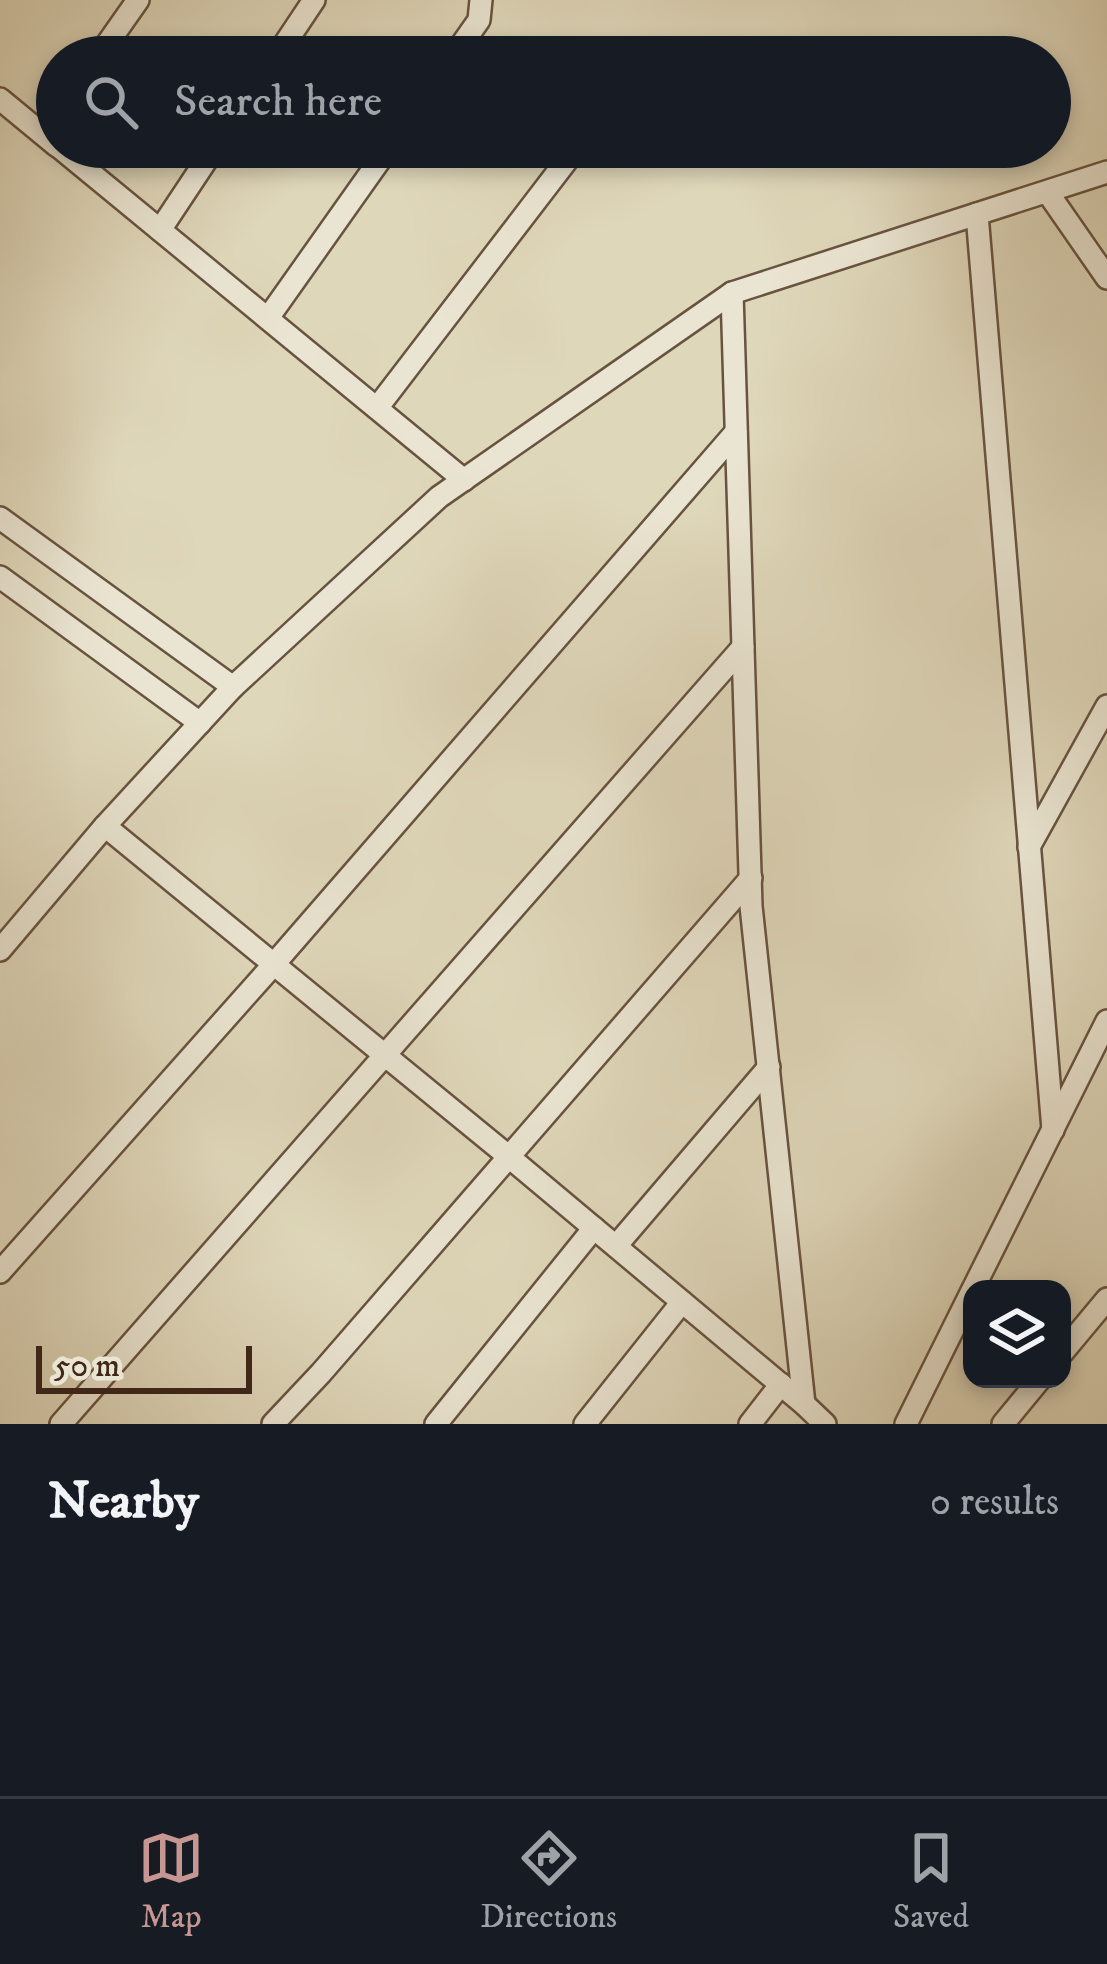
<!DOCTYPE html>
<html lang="en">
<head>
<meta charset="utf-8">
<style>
  body { margin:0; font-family:"IM FELL DW Pica",serif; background:#242831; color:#f1f3f6 }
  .controls { position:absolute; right:36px; bottom:36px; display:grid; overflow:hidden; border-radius:24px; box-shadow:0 6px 18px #0003 }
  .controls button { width:108px; height:108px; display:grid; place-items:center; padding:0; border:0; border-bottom:3px solid #363941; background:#171b24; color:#f1f3f6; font:60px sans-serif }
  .scale { position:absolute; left:36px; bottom:30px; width:216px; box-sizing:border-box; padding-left:12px; border:6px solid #412717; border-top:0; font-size:33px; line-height:42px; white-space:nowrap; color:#412717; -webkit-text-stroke:9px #eae5d2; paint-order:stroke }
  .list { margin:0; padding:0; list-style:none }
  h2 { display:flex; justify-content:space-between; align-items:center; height:156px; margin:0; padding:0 48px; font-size:51px }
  h2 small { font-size:39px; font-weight:400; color:#9ea1a6 }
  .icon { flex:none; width:66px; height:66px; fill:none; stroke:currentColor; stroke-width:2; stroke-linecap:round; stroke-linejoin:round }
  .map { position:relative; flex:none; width:1107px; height:1424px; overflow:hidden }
  .search { position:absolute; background:#171b24; box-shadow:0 6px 18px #0003; left:36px; right:36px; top:36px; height:132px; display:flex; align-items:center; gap:30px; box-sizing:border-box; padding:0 42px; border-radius:66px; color:#9ea1a6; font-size:45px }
  .sheet { height:372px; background:#171b24 }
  nav { display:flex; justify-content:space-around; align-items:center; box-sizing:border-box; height:168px; border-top:3px solid #363941; background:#171b24; font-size:33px; color:#9ea1a6 }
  nav a { display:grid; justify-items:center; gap:6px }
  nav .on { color:#c59692 }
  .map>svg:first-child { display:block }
</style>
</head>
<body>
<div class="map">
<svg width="1107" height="1424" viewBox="0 0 1107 1424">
  <rect width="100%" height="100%" fill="#dfd7ba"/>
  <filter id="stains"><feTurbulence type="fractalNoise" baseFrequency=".00167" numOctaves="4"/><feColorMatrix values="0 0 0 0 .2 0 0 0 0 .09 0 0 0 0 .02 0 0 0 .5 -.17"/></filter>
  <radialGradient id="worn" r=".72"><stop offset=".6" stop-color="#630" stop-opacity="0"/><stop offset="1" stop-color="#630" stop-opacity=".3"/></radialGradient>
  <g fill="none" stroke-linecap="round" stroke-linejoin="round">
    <g stroke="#685340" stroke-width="26">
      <g id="minor">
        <path d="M98 57 138 0"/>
        <path d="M276 57 314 0"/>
        <path d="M453 57 479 20 481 0"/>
        <path d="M0 99 57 146"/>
        <path d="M59 147 464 480"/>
        <path d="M1048 193 1107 278"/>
        <path d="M977 214 1053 1130"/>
        <path d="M160 230 215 147"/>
        <path d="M732 293 751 906 804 1404"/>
        <path d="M268 318 389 147"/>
        <path d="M377 408 577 147"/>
        <path d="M0 518 233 687"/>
        <path d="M0 577 200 723"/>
        <path d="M105 826 508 1156 804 1404 825 1424"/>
        <path d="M1029 847 1107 706"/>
        <path d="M0 950 105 826 233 687 439 497 732 293 1107 172"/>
        <path d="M616 1246 769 1067"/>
        <path d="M0 1272 274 964 736 432"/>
        <path d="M973 1289 1107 1021"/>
        <path d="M1062 1353 1107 1299"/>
        <path d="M61 1424 743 647"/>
        <path d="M273 1424 321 1373 751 878"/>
        <path d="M436 1424 594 1228"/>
        <path d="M585 1424 682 1302"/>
        <path d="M750 1424 781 1384"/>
        <path d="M906 1424 972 1291"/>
        <path d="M1003 1424 1040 1379"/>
      </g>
    </g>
    <use href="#minor" stroke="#eae5d2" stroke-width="21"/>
  </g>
  <rect width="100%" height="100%" filter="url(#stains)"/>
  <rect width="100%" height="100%" fill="url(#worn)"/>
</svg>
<div class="controls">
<button><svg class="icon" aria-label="layers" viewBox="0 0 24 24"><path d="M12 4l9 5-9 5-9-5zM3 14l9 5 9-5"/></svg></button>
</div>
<div class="scale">50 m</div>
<div class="search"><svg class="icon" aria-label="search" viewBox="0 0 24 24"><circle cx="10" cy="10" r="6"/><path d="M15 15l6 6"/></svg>Search here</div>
</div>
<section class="sheet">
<h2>Nearby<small>0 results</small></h2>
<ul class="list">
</ul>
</section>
<nav>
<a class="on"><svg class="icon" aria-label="map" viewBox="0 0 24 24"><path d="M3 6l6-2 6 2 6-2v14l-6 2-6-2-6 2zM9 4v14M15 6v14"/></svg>Map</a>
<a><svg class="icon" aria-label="directions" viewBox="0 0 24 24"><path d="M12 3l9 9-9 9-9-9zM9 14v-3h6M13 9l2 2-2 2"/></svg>Directions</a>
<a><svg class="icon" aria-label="saved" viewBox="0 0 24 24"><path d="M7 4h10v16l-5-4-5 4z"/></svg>Saved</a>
</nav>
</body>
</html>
